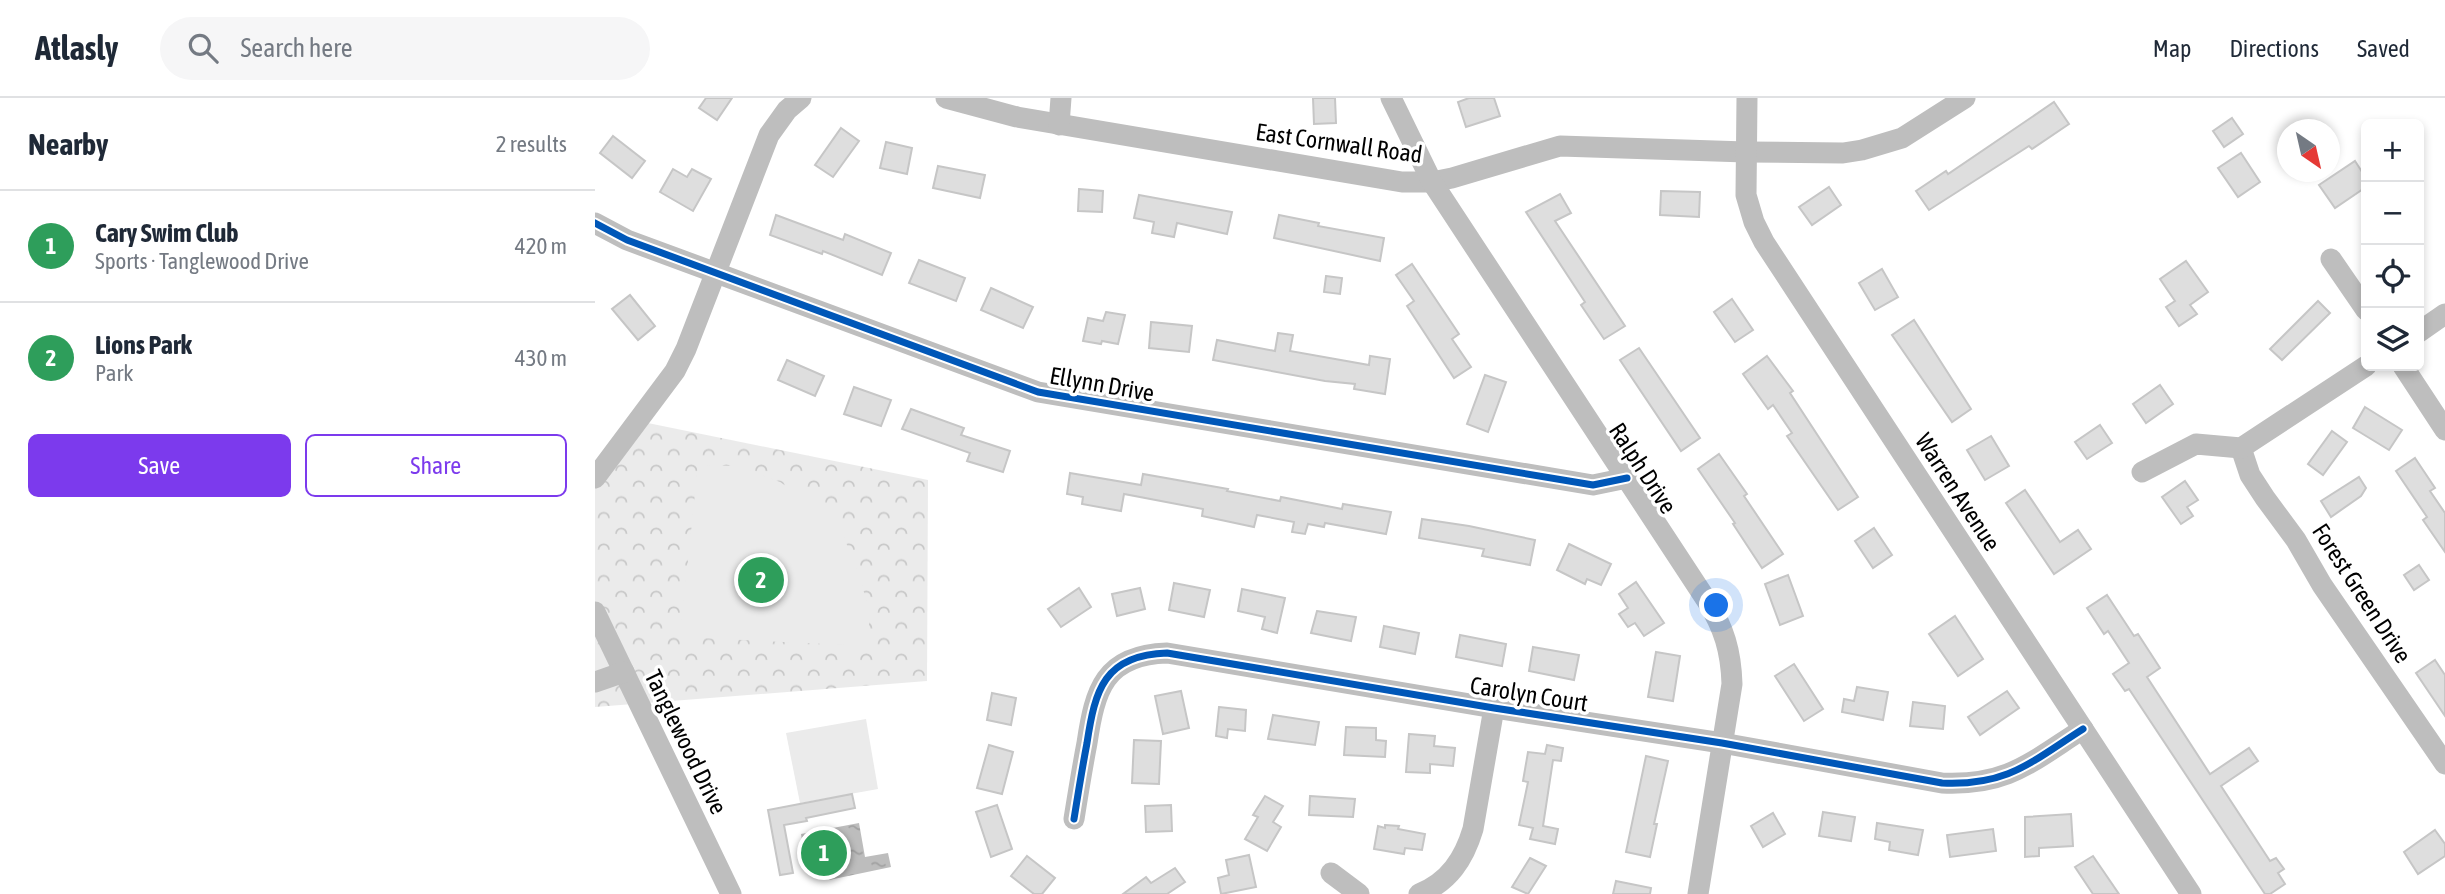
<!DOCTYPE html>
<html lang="en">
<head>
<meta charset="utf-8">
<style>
  body { margin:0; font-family:"Asap Condensed",sans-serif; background:#f6f6f7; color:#1f2937 }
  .controls { position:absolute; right:21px; top:21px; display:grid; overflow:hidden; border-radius:10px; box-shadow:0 4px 10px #0003 }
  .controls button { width:63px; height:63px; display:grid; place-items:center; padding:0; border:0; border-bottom:2px solid #e0e1e3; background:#fff; color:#1f2937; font:35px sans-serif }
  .compass { position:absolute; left:1682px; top:21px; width:63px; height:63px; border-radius:50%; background:#fff; box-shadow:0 4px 10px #0003; rotate:146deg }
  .you { position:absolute; left:1122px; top:508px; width:24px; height:24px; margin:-18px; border:5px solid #fff; border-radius:50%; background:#1a73e8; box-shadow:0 0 0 10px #1a73e833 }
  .badge { display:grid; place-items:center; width:46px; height:46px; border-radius:50%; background:#7c3aed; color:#fff; font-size:23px; font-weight:700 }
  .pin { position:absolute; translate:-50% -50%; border:4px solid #fff; box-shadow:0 2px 7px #0006 }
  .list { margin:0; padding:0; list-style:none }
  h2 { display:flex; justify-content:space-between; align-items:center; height:91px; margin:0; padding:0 28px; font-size:30px }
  h2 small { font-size:23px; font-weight:400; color:#747a83 }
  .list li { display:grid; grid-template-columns:46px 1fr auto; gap:21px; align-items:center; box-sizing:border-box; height:112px; padding:0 28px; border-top:2px solid #e0e1e3 }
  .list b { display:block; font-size:26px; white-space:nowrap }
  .list p { margin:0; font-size:23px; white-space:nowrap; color:#747a83 }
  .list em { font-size:23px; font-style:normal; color:#747a83 }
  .actions { display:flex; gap:14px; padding:21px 28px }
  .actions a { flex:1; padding:16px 0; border:2px solid #7c3aed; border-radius:10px; text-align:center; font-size:24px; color:#7c3aed }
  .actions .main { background:#7c3aed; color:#fff }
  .icon { flex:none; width:38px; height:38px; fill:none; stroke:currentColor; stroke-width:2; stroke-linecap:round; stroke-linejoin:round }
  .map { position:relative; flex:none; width:1850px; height:796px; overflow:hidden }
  header { display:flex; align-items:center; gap:42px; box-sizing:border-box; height:98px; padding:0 35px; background:#fff; border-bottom:2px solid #e0e1e3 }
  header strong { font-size:33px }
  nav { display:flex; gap:38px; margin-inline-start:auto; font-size:24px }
  .search { width:490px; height:63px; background:#f6f6f7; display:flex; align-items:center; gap:18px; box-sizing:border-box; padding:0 24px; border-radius:38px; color:#747a83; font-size:26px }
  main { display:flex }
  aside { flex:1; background:#fff }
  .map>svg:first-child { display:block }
</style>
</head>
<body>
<header>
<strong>Atlasly</strong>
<div class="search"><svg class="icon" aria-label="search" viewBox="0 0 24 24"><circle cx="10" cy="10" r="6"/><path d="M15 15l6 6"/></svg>Search here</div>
<nav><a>Map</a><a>Directions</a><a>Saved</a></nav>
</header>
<main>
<aside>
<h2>Nearby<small>2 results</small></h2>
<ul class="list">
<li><span class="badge" style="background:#2e9e5b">1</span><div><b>Cary Swim Club</b><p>Sports · Tanglewood Drive</p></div><em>420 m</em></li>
<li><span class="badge" style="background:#2e9e5b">2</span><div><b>Lions Park</b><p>Park</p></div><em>430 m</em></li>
</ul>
<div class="actions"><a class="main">Save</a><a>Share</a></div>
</aside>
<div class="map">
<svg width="1850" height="796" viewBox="0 0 1850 796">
  <defs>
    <pattern id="forest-crowns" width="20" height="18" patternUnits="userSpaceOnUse" patternTransform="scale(1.75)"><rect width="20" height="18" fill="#ebebeb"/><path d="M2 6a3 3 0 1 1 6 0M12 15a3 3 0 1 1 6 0" fill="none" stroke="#c8c8c8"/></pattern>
    <pattern id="water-ripples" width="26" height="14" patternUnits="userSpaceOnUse" patternTransform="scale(1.75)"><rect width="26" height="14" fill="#bdbdbd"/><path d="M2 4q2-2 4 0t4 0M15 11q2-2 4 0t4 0" fill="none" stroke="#a1a1a1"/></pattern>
  </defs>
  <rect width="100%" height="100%" fill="#fff"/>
  <path fill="url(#forest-crowns)" d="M43 323 333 382 332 583 0 609V380Z"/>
  <g fill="#ebebeb">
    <path d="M103 367 143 368 185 384 218 406 249 439 266 483 274 513V548L85 539Z"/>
    <path d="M271 621 283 691 205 705 191 635Z"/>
  </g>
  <path fill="url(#water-ripples)" d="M264 725 270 759 293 755 296 769 234 782 229 754 227 752 209 755 206 736Z"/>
  <g fill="#dedede" stroke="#c6c6c6" stroke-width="2">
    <path d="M111 0H137L122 22 104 10Z"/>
    <path d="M718 0H740L741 25 719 26Z"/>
    <path d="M874 0H899L905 18 871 29 863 4Z"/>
    <path d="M1459 4 1474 26 1437 51 1434 48 1334 112 1321 93 1351 73 1353 76Z"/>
    <path d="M1637 20 1648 36 1629 49 1618 33Z"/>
    <path d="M246 30 264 43 238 79 220 67Z"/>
    <path d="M18 38 50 63 37 80 5 55Z"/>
    <path d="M291 44 317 50 312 76 285 70Z"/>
    <path d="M1646 55 1665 84 1643 99 1623 70Z"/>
    <path d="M1760 63 1771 80V89L1740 110 1724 87Z"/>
    <path d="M343 68 390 77 385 100 338 90Z"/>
    <path d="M78 71 92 79 97 71 116 81 98 113 65 94Z"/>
    <path d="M1234 89 1246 107 1217 127 1204 109Z"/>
    <path d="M484 91 508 93 507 114 483 113Z"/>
    <path d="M1066 93 1105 94 1104 119 1065 117Z"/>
    <path d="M965 96 976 115 960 123 1030 228 1009 241 986 207 990 204 931 114Z"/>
    <path d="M544 97 637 114 632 136 582 125 579 139 557 135 559 124 539 120Z"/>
    <path d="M181 117 248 142 250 136 296 155 287 177 228 153 227 156 175 137Z"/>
    <path d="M684 117 724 125 723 128 789 140 785 163 679 140Z"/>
    <path d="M324 162 370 180 361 203 314 185Z"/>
    <path d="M1591 163 1613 194 1595 207 1602 216 1584 228 1571 209 1580 203 1565 181Z"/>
    <path d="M817 166 864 236 857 241 876 269 859 280 812 208 819 203 801 177Z"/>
    <path d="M1287 171 1303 199 1280 212 1264 185Z"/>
    <path d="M731 178 747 180 745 196 729 194Z"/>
    <path d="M396 190 438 209 428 230 386 212Z"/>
    <path d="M35 197 60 228 43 242 17 211Z"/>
    <path d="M1137 201 1158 232 1140 244 1119 214Z"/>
    <path d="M1723 203 1735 215 1687 262 1675 251Z"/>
    <path d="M511 214 530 217 523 246 507 243 506 246 488 243 493 220 508 223Z"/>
    <path d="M1319 222 1376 311 1357 324 1297 237Z"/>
    <path d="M556 224 597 228 594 254 554 250Z"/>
    <path d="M683 235 698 237 695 253 774 267 775 258 795 261 790 296 759 291 760 286 730 283 618 262 622 242 680 253Z"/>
    <path d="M1044 250 1105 340 1086 353 1025 262Z"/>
    <path d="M1172 258 1198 293 1195 295 1263 399 1243 412 1192 338 1197 335 1178 307 1173 311 1148 276Z"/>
    <path d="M192 262 229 278 220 298 183 282Z"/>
    <path d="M890 277 911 284 893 334 872 326Z"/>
    <path d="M1565 287 1578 306 1551 325 1538 306Z"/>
    <path d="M259 289 296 302 286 328 249 316Z"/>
    <path d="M1770 309 1807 332 1794 352 1758 330Z"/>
    <path d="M316 311 369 330 366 337 415 353 408 374 372 363 375 355 307 331Z"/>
    <path d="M1505 327 1517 345 1492 361 1480 344Z"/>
    <path d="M1737 333 1752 344 1728 377 1713 366Z"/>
    <path d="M1396 338 1414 368 1390 382 1372 352Z"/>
    <path d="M1124 356 1152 396 1149 398 1188 456 1167 470 1138 426 1140 425 1103 371Z"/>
    <path d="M1820 360 1840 390 1835 393 1850 415V454L1828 422 1832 419 1801 373Z"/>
    <path d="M475 375 546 387 548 376 633 391 632 393 685 403 686 399 747 411 748 406 796 414 791 436 730 425 729 429 713 426 710 436 697 434 699 424 662 417 659 429 607 418 608 411 529 396 526 413 487 406 488 399 472 396Z"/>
    <path d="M1764 379 1771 390 1766 398 1736 419 1726 403Z"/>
    <path d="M1590 383 1603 402 1592 409 1598 418 1586 426 1567 399Z"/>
    <path d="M1430 392 1465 444 1483 432 1496 451 1459 476 1411 405Z"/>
    <path d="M827 421 874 428 940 442 935 467 887 458 889 451 824 440Z"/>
    <path d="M1279 430 1297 457 1278 470 1260 443Z"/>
    <path d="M974 446 1016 466 1006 487 992 481 990 486 962 472Z"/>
    <path d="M1824 467 1834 482 1819 492 1809 477Z"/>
    <path d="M1193 477 1208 518 1185 527 1170 486Z"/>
    <path d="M1041 484 1069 525 1049 538 1040 525 1033 529 1024 516 1033 510 1024 496Z"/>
    <path d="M579 485 615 492 609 519 574 512Z"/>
    <path d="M484 490 496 509 466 529 453 511Z"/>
    <path d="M545 490 550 511 522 518 517 496Z"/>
    <path d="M647 491 690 500 682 535 667 531 670 519 643 513Z"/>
    <path d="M1512 497 1539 538 1543 536 1565 570 1552 579 1615 676 1654 650 1663 663 1626 688 1675 763 1681 760 1689 771 1683 775 1690 786 1675 796H1670L1534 591 1530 593 1518 576 1534 565 1513 533 1509 536 1492 510Z"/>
    <path d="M722 513 761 519 756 543 716 535Z"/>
    <path d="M1360 518 1388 561 1363 578 1334 536Z"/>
    <path d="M789 528 824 535 820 556 785 549Z"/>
    <path d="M865 537 911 546 907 568 861 559Z"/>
    <path d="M938 549 984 557 979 582 934 573Z"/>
    <path d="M1061 554 1085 558 1078 603 1053 599Z"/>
    <path d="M1840 562 1850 577V618L1821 575Z"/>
    <path d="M1199 566 1228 611 1209 623 1180 578Z"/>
    <path d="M1262 589 1293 594 1288 622 1247 614 1249 601 1259 603Z"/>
    <path d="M586 593 594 630 568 636 560 598Z"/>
    <path d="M1412 593 1424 610 1385 637 1373 619Z"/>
    <path d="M397 595 421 600 416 627 392 622Z"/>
    <path d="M1318 604 1350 608 1348 631 1315 628Z"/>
    <path d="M624 609 651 612 650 633 633 631 632 640 621 638Z"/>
    <path d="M678 617 724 624 720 647 673 641Z"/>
    <path d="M751 629 781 630V642L791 643 790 659 749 657Z"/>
    <path d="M814 636 840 638 839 648 860 650 858 668 835 666V675L811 674Z"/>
    <path d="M539 642 566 643 564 686 537 685Z"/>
    <path d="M394 647 418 654 407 696 382 690Z"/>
    <path d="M952 647 968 650 966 663 958 662 948 728 963 731 960 746 935 741 938 730 924 727 933 684 928 683 933 654 950 656Z"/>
    <path d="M1051 658 1073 663 1059 726H1062L1055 759 1031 754Z"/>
    <path d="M257 696 260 710 211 720 212 723 189 727 198 775 185 777 173 712Z"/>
    <path d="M670 698 688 708 678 724 686 729 672 753 650 741 663 719 658 717Z"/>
    <path d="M715 698 760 701 758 719 714 717Z"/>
    <path d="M402 707 417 751 396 759 381 714Z"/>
    <path d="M576 707 577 733 551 734 550 708Z"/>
    <path d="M1228 714 1260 719 1256 743 1224 738Z"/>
    <path d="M1178 715 1190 736 1168 749 1156 728Z"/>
    <path d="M1476 716 1478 748 1444 750V758L1430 759V719Z"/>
    <path d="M1282 725 1328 732 1323 757 1294 752 1295 744 1280 741Z"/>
    <path d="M790 727 804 728 803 731 830 736 827 752 810 750 809 756 779 751 783 728 790 730Z"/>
    <path d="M1398 731 1401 753 1355 759 1352 737Z"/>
    <path d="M1840 732 1850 746V758L1823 776 1809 754Z"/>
    <path d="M654 757 661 789 626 796 623 780 634 777 631 762Z"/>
    <path d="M432 758 460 780 447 796H439L416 778Z"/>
    <path d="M1498 758 1524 796H1498L1480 769Z"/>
    <path d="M935 760 951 768 933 796 917 789Z"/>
    <path d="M580 770 590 784 572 796H528L551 779 556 785Z"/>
    <path d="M1021 783 1056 790 1055 796H1018Z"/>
  </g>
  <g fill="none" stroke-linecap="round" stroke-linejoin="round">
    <g stroke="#bebebe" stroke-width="21">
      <path d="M351 0 422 19 807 84H837L857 80 965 48 1151 54 1248 55 1267 52 1307 40 1370 0"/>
      <path d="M796 0 837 84 1112 503C1129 530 1136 553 1137 586L1103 796"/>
      <path d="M1152 0 1151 97 1159 124 1169 144 1596 796"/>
      <path d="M464 27 466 0"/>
      <path d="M0 125 32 142 443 294 998 387 1032 380"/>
      <path d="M1736 161 1771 212"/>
      <path d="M1824 234 1850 216"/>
      <path d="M1808 268 1850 332"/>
      <path d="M1646 350 1655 377 1670 400 1701 442 1727 487 1850 666"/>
      <path d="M1547 374 1601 346 1646 350 1771 268"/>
      <path d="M0 380 80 273 91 251 174 37 192 12 206 0"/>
      <path d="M0 514 136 796"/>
      <path d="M0 584 29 574"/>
      <path d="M479 721C483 696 487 671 492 645 500 592 509 557 572 555L899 610 1127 645 1347 685C1413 688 1436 664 1488 631"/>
      <path d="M736 775 764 796"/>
      <path d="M824 796C854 784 869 761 878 731L899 610"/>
    </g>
    <g stroke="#fff" stroke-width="11">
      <g id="cycleway">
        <path d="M0 125 32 142 443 294 998 387 1032 380"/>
        <path d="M479 721C483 696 487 671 492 645 500 592 509 557 572 555L899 610 1127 645 1347 685C1413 688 1436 664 1488 631"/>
      </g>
    </g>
    <use href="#cycleway" stroke="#0057b8" stroke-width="7"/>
  </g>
  <g text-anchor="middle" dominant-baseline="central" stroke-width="7" stroke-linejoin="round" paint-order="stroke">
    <g font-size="24" fill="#000" stroke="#fff">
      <text transform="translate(744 45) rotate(8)">East Cornwall Road</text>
      <text transform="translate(507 286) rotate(10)">Ellynn Drive</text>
      <text transform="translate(1048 370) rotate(57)">Ralph Drive</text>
      <text transform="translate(1363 394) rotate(57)">Warren Avenue</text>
      <text transform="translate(1767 495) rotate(57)">Forest Green Drive</text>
      <text transform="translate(934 596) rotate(9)">Carolyn Court</text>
      <text transform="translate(91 644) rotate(64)">Tanglewood Drive</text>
    </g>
  </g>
</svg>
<div class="controls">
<button>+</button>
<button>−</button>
<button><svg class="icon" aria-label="locate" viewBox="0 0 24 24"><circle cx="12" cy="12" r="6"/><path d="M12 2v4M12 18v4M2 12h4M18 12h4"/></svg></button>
<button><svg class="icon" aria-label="layers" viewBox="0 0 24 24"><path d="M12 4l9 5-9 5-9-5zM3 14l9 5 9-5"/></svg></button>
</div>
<svg class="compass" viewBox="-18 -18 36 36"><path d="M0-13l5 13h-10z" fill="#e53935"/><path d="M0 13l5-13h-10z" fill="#747a83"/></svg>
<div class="you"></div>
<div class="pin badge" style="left:229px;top:755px;background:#2e9e5b">1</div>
<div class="pin badge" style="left:166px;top:482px;background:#2e9e5b">2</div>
</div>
</main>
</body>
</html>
